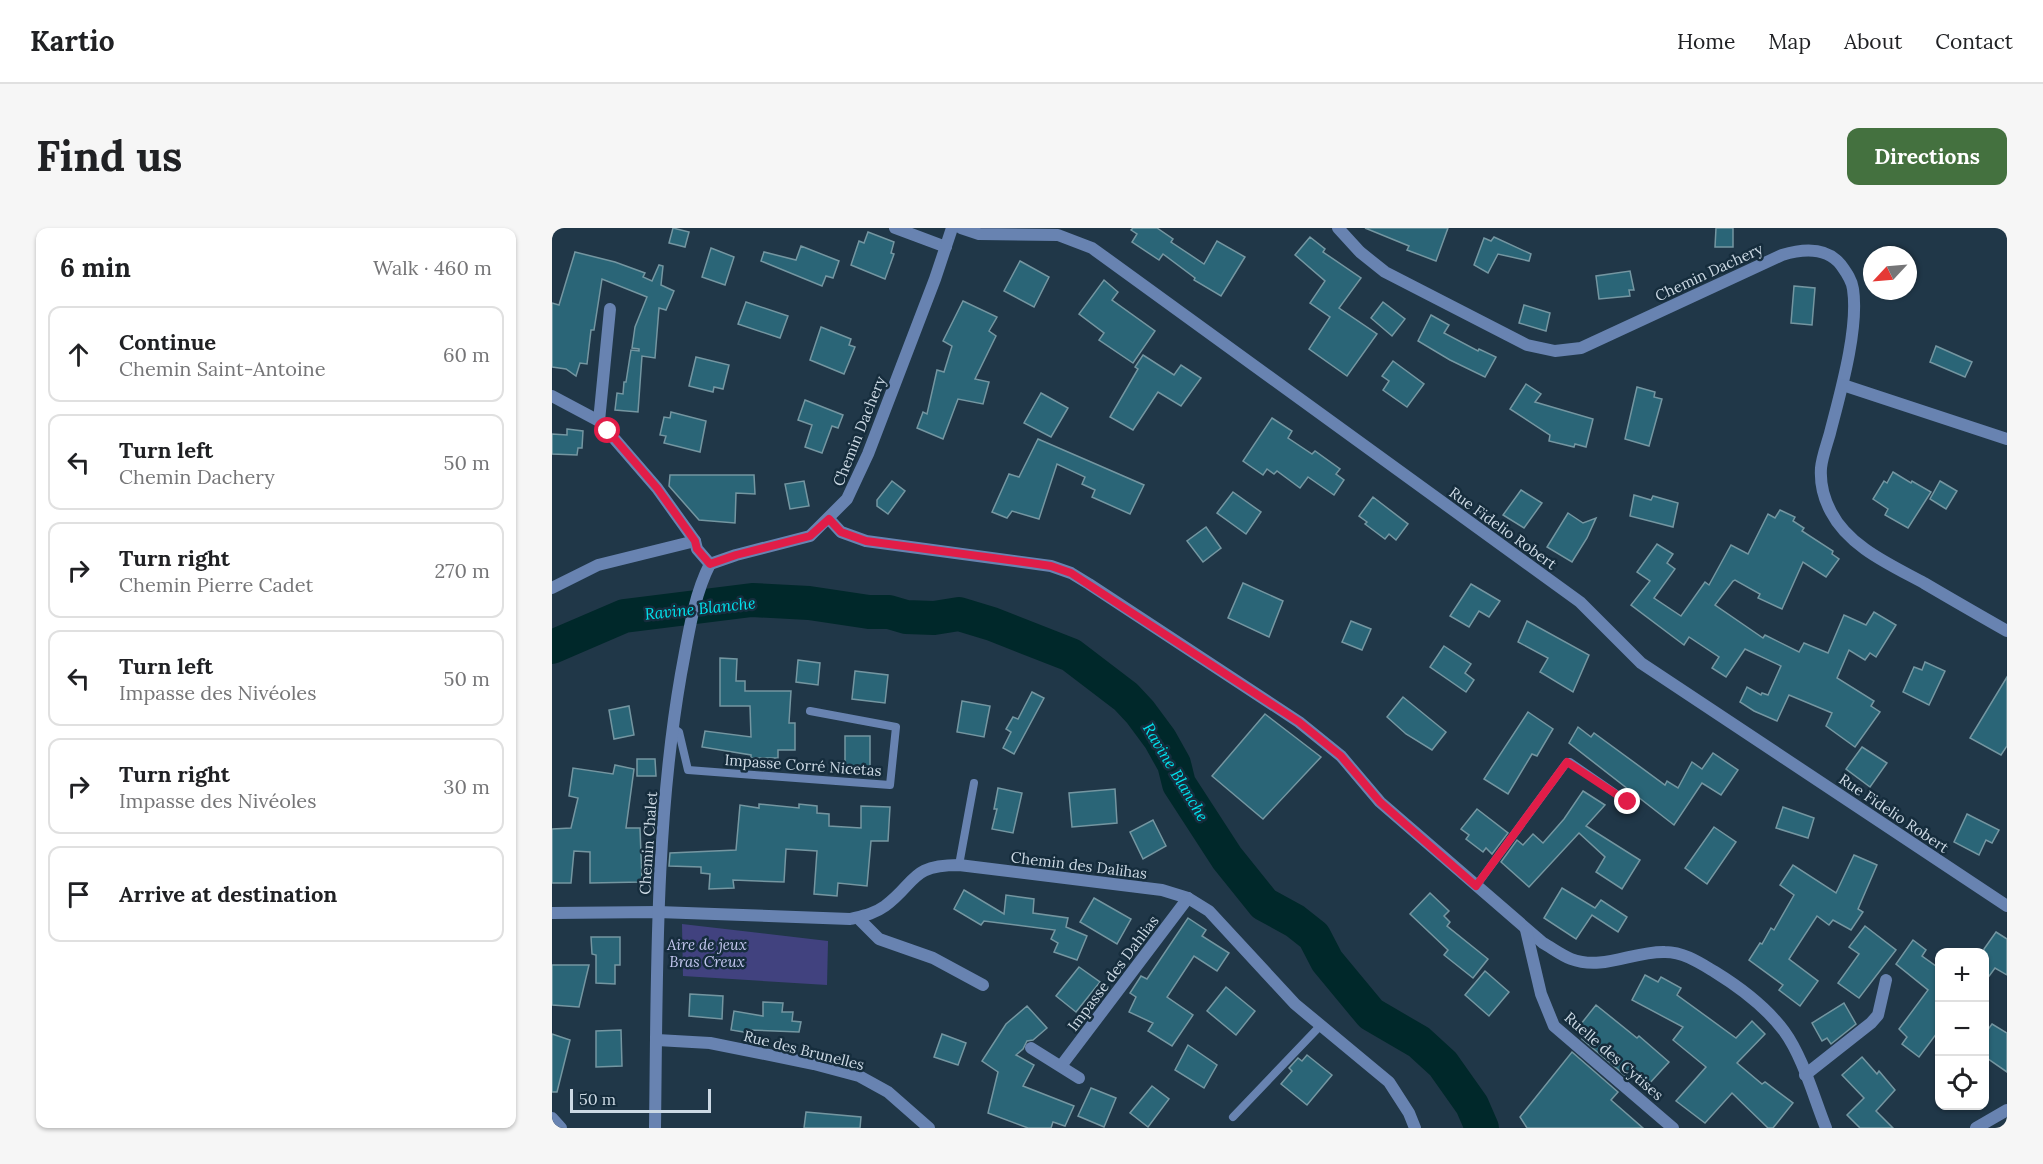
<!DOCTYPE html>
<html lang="en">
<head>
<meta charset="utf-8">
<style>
  body { margin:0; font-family:Lora,serif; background:#f6f6f6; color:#202124 }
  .controls { position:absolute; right:18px; bottom:18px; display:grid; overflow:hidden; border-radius:12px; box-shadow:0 2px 4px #0004 }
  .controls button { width:54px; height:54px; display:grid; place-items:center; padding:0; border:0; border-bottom:2px solid #e0e0e0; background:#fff; color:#202124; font:30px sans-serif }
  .compass { position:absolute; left:1311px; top:18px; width:54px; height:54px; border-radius:50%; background:#fff; box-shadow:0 2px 4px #0004; rotate:244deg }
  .scale { position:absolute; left:18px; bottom:15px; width:141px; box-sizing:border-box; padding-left:6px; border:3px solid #ccd9e4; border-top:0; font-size:16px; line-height:21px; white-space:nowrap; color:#ccd9e4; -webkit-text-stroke:4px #162d3d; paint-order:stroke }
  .stop { position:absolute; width:18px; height:18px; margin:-14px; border:4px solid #e11d48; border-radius:50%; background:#fff }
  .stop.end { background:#e11d48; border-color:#fff; box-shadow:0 2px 6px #0008 }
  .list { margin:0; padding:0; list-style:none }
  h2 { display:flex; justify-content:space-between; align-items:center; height:78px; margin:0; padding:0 24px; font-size:26px }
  h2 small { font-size:20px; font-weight:400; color:#757577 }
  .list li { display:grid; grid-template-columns:39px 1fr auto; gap:18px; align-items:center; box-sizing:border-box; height:96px; margin:0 12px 12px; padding:0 12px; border:2px solid #e0e0e0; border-radius:12px }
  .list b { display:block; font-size:22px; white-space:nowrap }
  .list p { margin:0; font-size:20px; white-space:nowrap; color:#757577 }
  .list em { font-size:20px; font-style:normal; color:#757577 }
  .icon { flex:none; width:33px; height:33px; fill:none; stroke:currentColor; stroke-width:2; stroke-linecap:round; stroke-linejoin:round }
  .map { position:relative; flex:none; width:1455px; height:900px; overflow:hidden; border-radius:12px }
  header { display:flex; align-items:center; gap:36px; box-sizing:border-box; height:84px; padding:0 30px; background:#fff; border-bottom:2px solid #e0e0e0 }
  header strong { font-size:28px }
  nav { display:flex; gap:33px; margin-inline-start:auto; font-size:21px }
  .intro { display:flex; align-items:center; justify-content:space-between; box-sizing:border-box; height:144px; padding:0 36px }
  h1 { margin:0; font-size:42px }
  .button { padding:15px 27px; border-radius:12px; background:#44713f; color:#fff; font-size:21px; font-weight:700 }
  main { display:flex; gap:36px; padding:0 36px }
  aside { flex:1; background:#fff; border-radius:12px; box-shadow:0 2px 4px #0004 }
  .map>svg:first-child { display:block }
</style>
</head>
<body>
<header>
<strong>Kartio</strong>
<nav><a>Home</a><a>Map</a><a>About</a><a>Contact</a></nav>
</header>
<div class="intro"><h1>Find us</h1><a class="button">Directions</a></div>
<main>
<aside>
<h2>6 min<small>Walk · 460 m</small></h2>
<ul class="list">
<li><svg class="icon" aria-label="ahead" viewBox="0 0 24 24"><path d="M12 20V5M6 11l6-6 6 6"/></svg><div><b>Continue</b><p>Chemin Saint-Antoine</p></div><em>60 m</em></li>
<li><svg class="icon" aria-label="left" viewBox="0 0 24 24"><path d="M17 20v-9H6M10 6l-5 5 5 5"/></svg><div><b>Turn left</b><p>Chemin Dachery</p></div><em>50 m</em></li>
<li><svg class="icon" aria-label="right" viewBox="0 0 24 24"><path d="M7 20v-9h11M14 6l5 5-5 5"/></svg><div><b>Turn right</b><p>Chemin Pierre Cadet</p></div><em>270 m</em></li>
<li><svg class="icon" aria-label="left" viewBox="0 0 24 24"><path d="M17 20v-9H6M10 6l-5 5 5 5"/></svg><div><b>Turn left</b><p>Impasse des Nivéoles</p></div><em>50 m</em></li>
<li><svg class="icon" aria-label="right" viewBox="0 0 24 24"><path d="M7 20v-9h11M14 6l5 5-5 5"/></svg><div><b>Turn right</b><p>Impasse des Nivéoles</p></div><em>30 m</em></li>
<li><svg class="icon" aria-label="arrive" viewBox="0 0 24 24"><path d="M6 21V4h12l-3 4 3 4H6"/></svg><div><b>Arrive at destination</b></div></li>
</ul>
</aside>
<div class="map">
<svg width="1455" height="900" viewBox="0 0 1455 900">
  <rect width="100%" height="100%" fill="#203748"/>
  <path fill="#41427f" d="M130 696 276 713 275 757 131 748Z"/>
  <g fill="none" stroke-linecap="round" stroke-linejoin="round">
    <path stroke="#00282a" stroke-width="34" d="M0 419 72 388 200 372 257 375 317 384H337L354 389 382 390 407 386 440 396 519 427 574 469 588 484 608 511 622 536 627 556 675 630 712 676 743 693 762 708 775 733 819 786 867 814 891 836 920 877 930 900"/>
  </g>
  <g fill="#2a6577" stroke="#7496a1" stroke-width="1.5">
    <path d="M121 0 137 4 133 19 117 15Z"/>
    <path d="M581 0H605L621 11 619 14 652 36 665 13 693 29 669 68 642 52 643 50 611 26 607 32 580 14 585 6 579 2Z"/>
    <path d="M813 0H896L884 33 855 22 857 18Z"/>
    <path d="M1164 0H1181V19H1163Z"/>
    <path d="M316 4 342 14 339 25 342 26 333 51 299 37 307 13 312 15Z"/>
    <path d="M758 9 773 21 771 24 809 50 787 80 825 106 795 148 757 121 778 89 758 75 773 53 743 27Z"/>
    <path d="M942 9 979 26 977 33 946 26 936 45 922 37 932 10 939 13Z"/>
    <path d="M249 18 287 33 281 50 274 48 270 58 209 33 212 24 244 32Z"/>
    <path d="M159 20 182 29 173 57 150 49Z"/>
    <path d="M23 24 63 34 93 45 91 49 100 53 107 37 111 38 109 57 122 63 114 82 107 80 103 130 90 128 86 184 63 182 65 165 71 166 72 154H74L79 122 87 123V121L80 120 83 99 95 69 50 51 42 102H39L35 136 28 135 24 148 14 141 0 139V75L7 77Z"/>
    <path d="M468 33 497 49 482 79 452 63Z"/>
    <path d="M1078 43 1082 62H1077L1078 68 1047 71 1044 48Z"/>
    <path d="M552 52 566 64 560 72 603 103 581 135 547 112 552 105 527 86Z"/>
    <path d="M1242 58 1263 60 1260 97 1239 95Z"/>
    <path d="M411 73 445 89 437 103 444 108 423 151 437 154 431 176 406 171 391 211 365 200 371 184 375 186 385 142 392 144 400 118 391 113Z"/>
    <path d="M194 74 236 88 228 110 186 96Z"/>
    <path d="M831 74 853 91 840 108 819 90Z"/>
    <path d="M972 77 998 85 994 103 967 95Z"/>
    <path d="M879 87 897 97 892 105 926 123 927 121 944 129 933 149 898 132 866 113Z"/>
    <path d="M269 99 299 111 297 117 303 119 292 146 258 132Z"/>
    <path d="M1384 118 1420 134 1413 149 1378 134Z"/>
    <path d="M591 127 622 147 629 137 649 150 629 178 606 164 581 202 558 189 586 141 583 139Z"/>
    <path d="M144 129 177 137 171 161 162 159 161 164 137 158Z"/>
    <path d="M841 133 872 156 855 179 831 162 837 153 830 148Z"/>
    <path d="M974 156 989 166 983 174 1041 191 1034 219 1023 216 1022 219 997 213 998 207 958 181Z"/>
    <path d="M1085 159 1103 164 1102 169 1110 171 1097 218 1073 211Z"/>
    <path d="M489 165 516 180 499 209 472 195Z"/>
    <path d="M253 172 291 187 286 200 280 198 270 225 253 219 260 197 246 192Z"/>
    <path d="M119 184 154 193 148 224 112 215 114 208 108 207 112 189 118 190Z"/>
    <path d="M720 190 740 203 736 210 760 226 763 223 788 241 784 246 792 252 782 267 756 249 748 260 725 243 722 246 715 241 711 247 691 233Z"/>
    <path d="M15 201 31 203 30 220H26L25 227 0 226V206L15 207Z"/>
    <path d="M486 211 592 257 578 286 540 269 543 262 530 256 533 249 505 236 487 291 460 283 455 290 440 284 457 246 467 249Z"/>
    <path d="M1341 244 1359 255 1360 253 1379 264 1356 300 1333 287 1336 281 1321 271 1332 253 1335 255Z"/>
    <path d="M118 247H202L203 266 184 265 183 295 147 292 117 258Z"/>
    <path d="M252 253 257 278 238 281 233 256Z"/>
    <path d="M340 253 353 263 336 286 325 278V272Z"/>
    <path d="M1388 253 1405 263 1394 281 1378 271Z"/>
    <path d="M969 262 990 275 972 300 951 287Z"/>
    <path d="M681 264 709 284 694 306 665 285Z"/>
    <path d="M1082 267 1099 272 1101 268 1126 275 1121 299 1078 288Z"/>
    <path d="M821 269 856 296 844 312 837 306 833 311 813 296 815 294 807 288Z"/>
    <path d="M1228 282 1243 289 1241 293 1252 300 1250 303 1281 323 1280 326 1287 331 1274 349 1251 334 1230 381 1206 370 1208 366 1183 352 1181 353 1163 377 1211 410 1213 407 1247 424 1252 415 1276 425 1292 387 1314 397 1322 384 1344 397 1324 429 1318 425 1313 432 1297 422 1285 450 1322 473 1319 478 1328 484 1303 519 1274 498 1280 485 1237 467 1225 493 1202 483 1188 474 1195 459 1209 467 1210 465 1216 467 1229 438 1193 421 1174 449 1160 440 1167 429 1137 409 1132 417 1079 377 1098 353 1085 344 1105 316 1121 326 1115 335 1123 341 1102 370 1129 388 1153 354 1157 357 1179 317 1196 326 1216 286 1223 290Z"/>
    <path d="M1016 285 1031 295 1044 290 1035 310 1020 334 995 319Z"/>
    <path d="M654 299 669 320 651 334 635 313Z"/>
    <path d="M691 355 731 373 717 409 676 390Z"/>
    <path d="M919 356 948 373 937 389 927 383 917 399 898 388Z"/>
    <path d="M799 393 819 401 810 422 790 414Z"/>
    <path d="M975 393 1037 427 1021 464 988 444 996 430 966 414Z"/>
    <path d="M892 418 919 436 913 445 922 452 914 464 878 439Z"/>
    <path d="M168 430 185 431 184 453H193V463H239L237 495H243V522H226V530H199V527L150 519 153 503 199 509 198 478H168Z"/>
    <path d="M246 432 268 435 266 457 244 454Z"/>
    <path d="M1373 434 1393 443 1377 477 1351 464 1362 439 1370 442Z"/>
    <path d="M303 443 336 447 333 475 300 471Z"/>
    <path d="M1455 449V518L1449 527 1418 510Z"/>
    <path d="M480 464 492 470 462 526 451 520 459 504 454 501 461 489 466 491Z"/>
    <path d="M851 469 894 504 880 522 854 506 835 489Z"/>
    <path d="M410 473 438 478 432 509 405 504Z"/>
    <path d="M77 478 82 507 62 511 57 482Z"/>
    <path d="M976 484 1001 501 985 528 980 526 956 566 932 551Z"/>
    <path d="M713 486 769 529 711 591 660 548Z"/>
    <path d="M1026 499 1039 509 1042 505 1113 557 1115 553 1126 560 1140 534 1150 541 1161 525 1186 542 1169 567 1150 555 1122 597 1017 515Z"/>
    <rect x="293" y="508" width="25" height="32"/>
    <path d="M1310 519 1335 535 1318 559 1294 541Z"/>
    <path d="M85 531H103L104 548H85Z"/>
    <path d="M63 537 82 541 74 600H88L90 654 38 655V624L22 623 19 655H0V601L19 600 26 570 17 568 21 540 61 546Z"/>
    <path d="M446 560 470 565 461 605 440 601 445 581H442Z"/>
    <path d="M563 561 565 595 520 599 517 565Z"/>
    <path d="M1031 563 1053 577 1034 598 1088 632 1070 661 1044 644 1053 629 1027 605 977 659 949 634 965 612 971 617 981 606 991 615 1012 591Z"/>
    <path d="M207 576 247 580V576L265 578V585L277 586V598L309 600V578L338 579 336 613H319L315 658 286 655 285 668 262 666 265 623 234 621 232 654 181 652 182 660 157 661 158 646 149 645V639L117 638 118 625 184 622 188 577 207 580Z"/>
    <path d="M1231 579 1262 590 1256 610 1224 600Z"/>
    <path d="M925 581 956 605 940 626 934 620 931 624 914 611 917 607 909 601Z"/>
    <path d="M1415 586 1447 602 1440 615 1434 612 1427 627 1402 614Z"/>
    <path d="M601 592 614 618 591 631 578 604Z"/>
    <path d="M1162 599 1184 614 1155 656 1133 640Z"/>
    <path d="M1302 627 1325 637 1306 681 1311 684 1299 702 1281 692 1277 697 1265 688 1237 731 1266 753 1248 778 1227 762 1231 757 1197 732 1208 715 1210 716 1219 700 1222 702 1242 667 1228 657 1241 637 1284 665Z"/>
    <path d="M1010 660 1043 680 1049 672 1075 689 1066 704 1040 687 1024 711 992 690Z"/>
    <path d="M412 662 452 686 454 667 482 671 481 685 516 690 514 699 535 708 525 732 502 724 506 715 499 711 503 702 432 693 429 697 402 681Z"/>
    <path d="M878 665 897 683 892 688 898 694 895 698 936 731 921 750 892 727 896 722 858 686Z"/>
    <path d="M542 670 579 691 565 716 528 694Z"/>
    <path d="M636 690 654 702 650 708 677 725 665 743 642 728 615 769 641 787 620 818 596 803 601 795 577 784 584 769 578 765 589 748 595 751Z"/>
    <path d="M1313 698 1344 722 1307 770 1286 755 1307 726 1297 719Z"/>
    <path d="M1444 704 1455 711V747L1443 740 1432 755V721Z"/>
    <path d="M39 709H68V737H63V756L44 755V727L40 726Z"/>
    <path d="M1361 712 1374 722 1370 728 1388 741V801L1367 829 1350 816 1355 809 1347 801 1376 762 1344 736Z"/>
    <path d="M0 737H37L27 779 0 777Z"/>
    <path d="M527 739 548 754 524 784 504 768Z"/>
    <path d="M933 743 957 764 937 788 913 767Z"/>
    <path d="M1093 747 1106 754 1109 749 1129 760 1125 767 1184 810 1200 793 1213 806 1185 835 1210 856 1213 854 1241 875 1221 900H1216L1180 865 1153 895 1124 873 1154 839 1121 812 1131 799 1080 772Z"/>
    <path d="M674 759 703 783 684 807 655 783Z"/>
    <path d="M138 766 171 768 170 791 137 788Z"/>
    <path d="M211 774 231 775 230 784H241L240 793 249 794 247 804 198 802V805L179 802 182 783 211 788Z"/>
    <path d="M1292 775 1304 796 1279 816 1275 810 1270 813 1260 795Z"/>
    <path d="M1044 777 1085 810 1087 808 1117 834 1097 856 1083 844 1077 851 1030 811 1037 803 1029 796Z"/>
    <path d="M475 778 495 800 481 812 475 813 471 821 464 827 482 837 471 858 522 878 513 898 501 894 499 900H476L436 885 446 844 430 833 454 796Z"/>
    <path d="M1440 796 1455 805V844L1432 828V807Z"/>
    <path d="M69 802 70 838 44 839V803Z"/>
    <path d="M0 806 18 812 5 864H0Z"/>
    <path d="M390 806 414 815 406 837 382 829Z"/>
    <path d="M636 817 665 837 652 860 623 842Z"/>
    <path d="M1020 824 1066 864 1059 872 1091 900H975L968 889Z"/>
    <path d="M755 827 780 847 755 877 729 856 740 843 737 840 746 830 750 833Z"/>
    <path d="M1310 829 1325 846 1327 843 1343 862 1324 883 1341 900H1308L1295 887 1312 870 1290 847Z"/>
    <path d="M600 858 617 871 596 899 578 885Z"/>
    <path d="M539 860 564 870 552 899 526 888Z"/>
    <path d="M254 884 309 889 308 900H252Z"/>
  </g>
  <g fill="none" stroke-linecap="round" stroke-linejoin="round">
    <g stroke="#6883b1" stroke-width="8">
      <path d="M120 499 127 504 136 542 338 557 344 499 258 483"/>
      <path d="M407 637 422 555"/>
      <path d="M924 658 1015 534H1018L1076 574"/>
      <path d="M681 889 769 797"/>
    </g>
    <g stroke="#6883b1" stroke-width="12">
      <path d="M343 0 394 19"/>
      <path d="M409 0 427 6 506 7 540 20 1028 374 1089 435 1455 678"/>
      <path d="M786 0 808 24 833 44 975 117 1003 123 1029 120 1230 27C1250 21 1274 18 1289 37 1294 44 1300 52 1301 61 1307 101 1288 166 1278 205 1275 216 1270 229 1269 240 1268 255 1272 271 1279 284 1297 319 1339 337 1372 355 1399 371 1427 387 1455 403"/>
      <path d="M1291 157 1455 211"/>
      <path d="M0 168 47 193 105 260 143 313 145 321 158 336"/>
      <path d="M47 193 58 81"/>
      <path d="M277 291 289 304 314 313 499 338 519 345 537 356 747 494 789 528 828 574 991 715C1000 720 1009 727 1019 731 1051 743 1081 723 1113 724 1132 724 1148 735 1163 744 1189 760 1214 779 1232 803 1251 829 1262 870 1274 900"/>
      <path d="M158 336 184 327 258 308 295 271 316 226 383 51 400 0"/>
      <path d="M0 360 46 337 143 313"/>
      <path d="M0 685 106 684 298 691C310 688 322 686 333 678 365 654 358 637 407 637L610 662 636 670 657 683 743 776 837 854 857 885 863 900"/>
      <path d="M306 690 327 711 381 730 431 757"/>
      <path d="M974 702 989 766 1002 798 1121 900"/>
      <path d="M105 812 158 815 262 836 307 848 336 864 377 900"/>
      <path d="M479 820 527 850"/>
      <path d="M509 838 636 670"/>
      <path d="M1253 847 1319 795 1326 787 1334 752"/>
      <path d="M0 890 9 900"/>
      <path d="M103 900C105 749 103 595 129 446 136 410 141 369 158 336"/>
      <path d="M1424 900 1455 882"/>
    </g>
  </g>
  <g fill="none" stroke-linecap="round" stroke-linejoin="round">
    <path stroke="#e11d48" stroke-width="8" d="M56 203 105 260 143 313 145 321 158 336 184 327 258 308 277 291 289 304 314 313 479 335 499 338 519 345 747 494 789 528 828 574 924 658 1015 534 1076 574"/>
  </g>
  <g text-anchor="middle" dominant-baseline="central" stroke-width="5" stroke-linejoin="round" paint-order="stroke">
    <g font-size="15" fill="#ccd9e4" stroke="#162d3d">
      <text transform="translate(1157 44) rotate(-25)">Chemin Dachery</text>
      <text transform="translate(307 203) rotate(-68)">Chemin Dachery</text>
      <text transform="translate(951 300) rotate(36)">Rue Fidelio Robert</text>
      <text transform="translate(251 537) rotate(4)">Impasse Corré Nicetas</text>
      <text transform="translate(1342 585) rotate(34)">Rue Fidelio Robert</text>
      <text transform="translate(96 615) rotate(-86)">Chemin Chalet</text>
      <text transform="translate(527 637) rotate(7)">Chemin des Dalihas</text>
      <text transform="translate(561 745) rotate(-53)">Impasse des Dahlias</text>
      <text transform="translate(252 822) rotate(14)">Rue des Brunelles</text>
      <text transform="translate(1062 828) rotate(41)">Ruelle des Cytises</text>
    </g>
    <g font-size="15" font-style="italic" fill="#c2c6ee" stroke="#162d3d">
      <text x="155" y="716">Aire de jeux<tspan x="155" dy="17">Bras Creux</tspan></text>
    </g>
    <g font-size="16" font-style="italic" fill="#00e3ee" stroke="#162d3d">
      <text transform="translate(148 380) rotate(-6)">Ravine Blanche</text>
      <text transform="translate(624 544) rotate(59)">Ravine Blanche</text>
    </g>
  </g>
</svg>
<div class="controls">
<button>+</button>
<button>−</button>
<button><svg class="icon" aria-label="locate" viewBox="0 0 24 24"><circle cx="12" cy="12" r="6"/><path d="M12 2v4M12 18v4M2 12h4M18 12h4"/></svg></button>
</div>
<svg class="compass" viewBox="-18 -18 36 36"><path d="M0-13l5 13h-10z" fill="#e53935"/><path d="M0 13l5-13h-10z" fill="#757577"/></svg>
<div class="scale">50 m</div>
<div class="stop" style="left:56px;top:203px"></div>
<div class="stop end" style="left:1076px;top:574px"></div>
</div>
</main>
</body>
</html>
